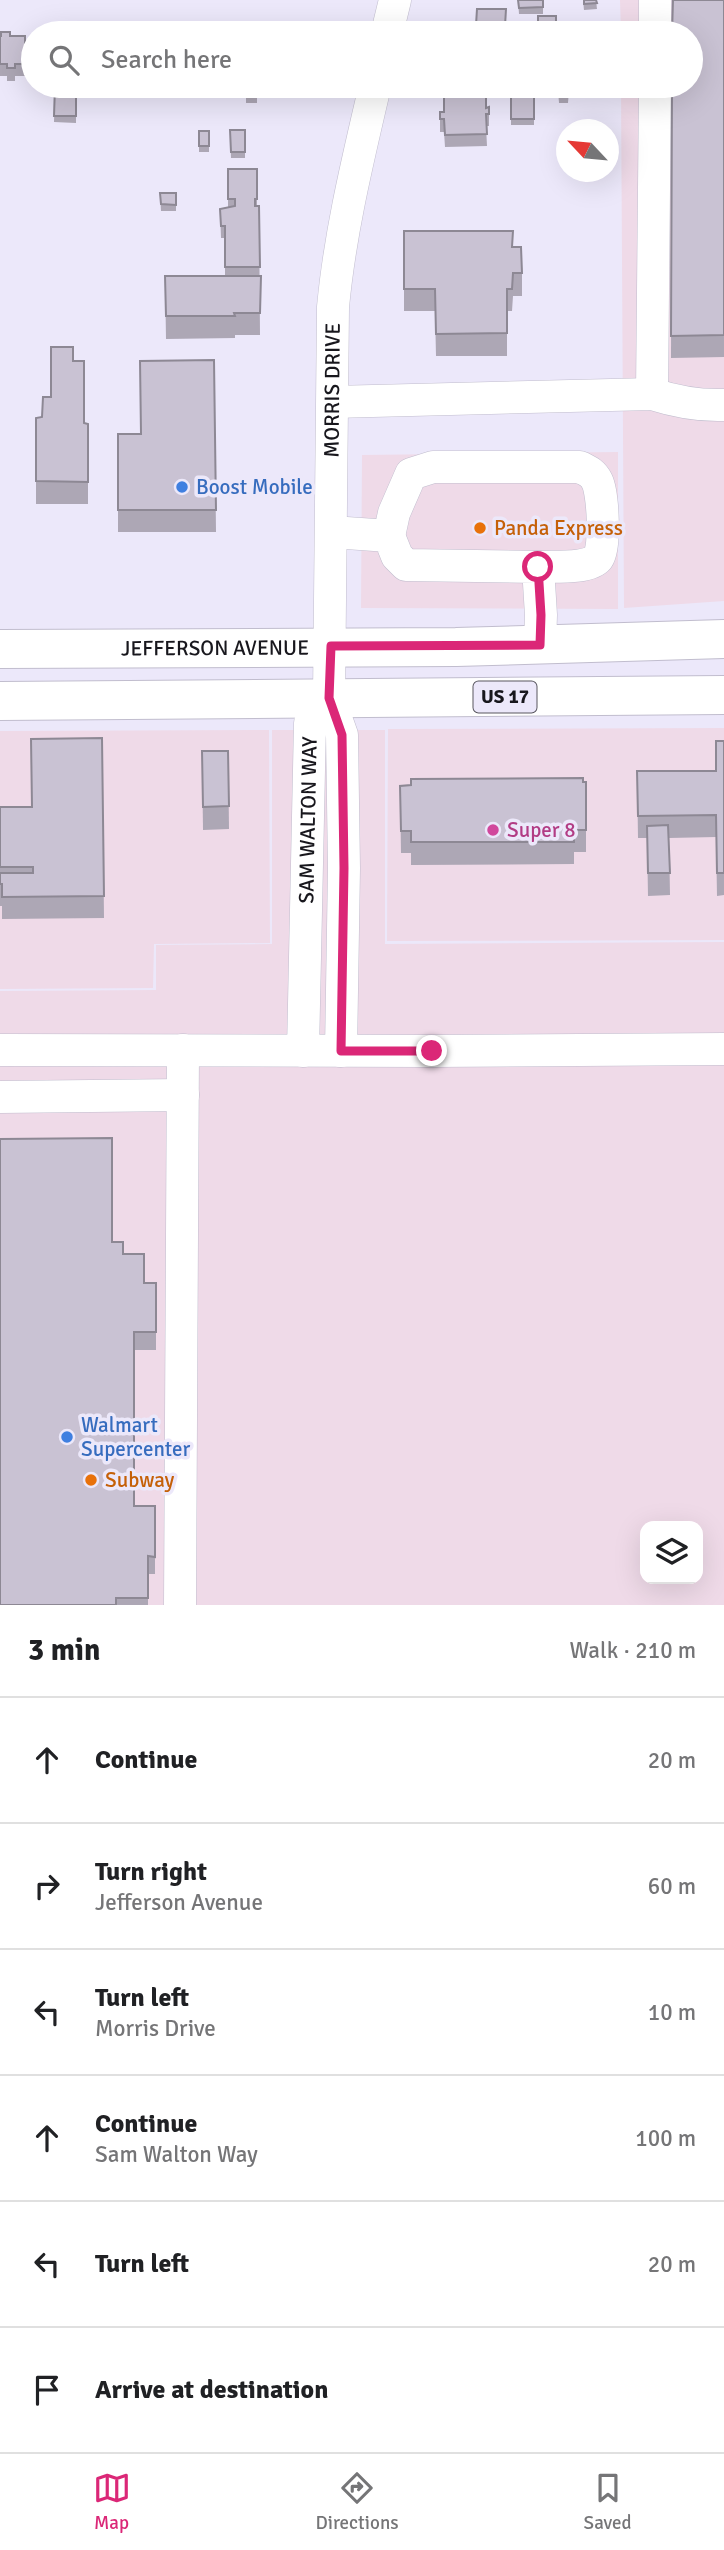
<!DOCTYPE html>
<html lang="en">
<head>
<meta charset="utf-8">
<style>
  body { margin:0; font-family:Signika,sans-serif; background:#f6f6f6; color:#202124 }
  .controls { position:absolute; right:21px; bottom:21px; display:grid; overflow:hidden; border-radius:14px; box-shadow:0 7px 28px #0002 }
  .controls button { width:63px; height:63px; display:grid; place-items:center; padding:0; border:0; border-bottom:2px solid #e0e0e0; background:#fff; color:#202124; font:35px sans-serif }
  .compass { position:absolute; left:556px; top:119px; width:63px; height:63px; border-radius:50%; background:#fff; box-shadow:0 7px 28px #0002; rotate:296deg }
  .stop { position:absolute; width:21px; height:21px; margin:-16px; border:5px solid #db2777; border-radius:50%; background:#fff }
  .stop.end { background:#db2777; border-color:#fff; box-shadow:0 2px 7px #0008 }
  .list { margin:0; padding:0; list-style:none }
  h2 { display:flex; justify-content:space-between; align-items:center; height:91px; margin:0; padding:0 28px; font-size:30px }
  h2 small { font-size:23px; font-weight:400; color:#757577 }
  .list li { display:grid; grid-template-columns:46px 1fr auto; gap:21px; align-items:center; box-sizing:border-box; height:126px; padding:0 28px; border-top:2px solid #e0e0e0 }
  .list b { display:block; font-size:26px; white-space:nowrap }
  .list p { margin:0; font-size:23px; white-space:nowrap; color:#757577 }
  .list em { font-size:23px; font-style:normal; color:#757577 }
  .icon { flex:none; width:38px; height:38px; fill:none; stroke:currentColor; stroke-width:2; stroke-linecap:round; stroke-linejoin:round }
  .map { position:relative; flex:none; width:724px; height:1605px; overflow:hidden }
  .search { position:absolute; background:#fff; box-shadow:0 7px 28px #0002; left:21px; right:21px; top:21px; height:77px; display:flex; align-items:center; gap:18px; box-sizing:border-box; padding:0 24px; border-radius:38px; color:#757577; font-size:26px }
  .sheet { height:847px; background:#fff }
  nav { display:flex; justify-content:space-around; align-items:center; box-sizing:border-box; height:98px; border-top:2px solid #e0e0e0; background:#fff; font-size:19px; color:#757577 }
  nav a { display:grid; justify-items:center; gap:4px }
  nav .on { color:#db2777 }
  .map>svg:first-child { display:block }
</style>
</head>
<body>
<div class="map">
<svg width="724" height="1605" viewBox="0 0 724 1605">
  <rect width="100%" height="100%" fill="#ece8fa"/>
  <g fill="#efdae8" fill-rule="evenodd">
    <path d="M620 0H724V601L624 608 621 86H691V33H621Z"/>
    <path d="M618 452V609L361 608 362 455Z"/>
    <path d="M724 728V940L387 941 388 729Z"/>
    <path d="M269 730 270 943 154 944 153 988 0 989V731Z"/>
    <path d="M272 730H385V944L724 942V1605H0V991L156 990V945L272 944ZM645 1526H698V1579H645Z"/>
  </g>
  <g fill="none" stroke-linecap="round" stroke-linejoin="round">
    <g stroke="#c1bdce" stroke-width="33">
      <g id="minor">
        <path d="M387 33 395 0"/>
        <path d="M655 33V0"/>
        <path d="M652 394 655 86"/>
        <path d="M333 402 652 394C677 402 698 406 724 405"/>
        <path d="M332 532 389 536 397 556 406 565 538 567 541 615 540 645"/>
        <path d="M389 536 394 513 411 474 433 467H580C588 471 593 473 597 481 603 493 606 547 598 558 589 569 553 566 538 567"/>
        <path d="M0 1050 432 1051 724 1049"/>
        <path id="s1" d="M303 1051 310 723 329 698"/>
        <path id="s2" d="M341 1051 344 868 342 735 329 698 333 307C340 232 358 159 375 86"/>
        <path d="M0 1097 183 1095"/>
        <path d="M180 1605 183 1050"/>
      </g>
    </g>
    <g stroke="#c1bdce" stroke-width="40">
      <g id="major">
        <path id="s3" d="M0 649 456 647 724 639"/>
        <path d="M0 701 724 695"/>
      </g>
    </g>
    <use href="#minor" stroke="#fff" stroke-width="32"/>
    <use href="#major" stroke="#fff" stroke-width="38"/>
  </g>
  <g fill="#ada7b5">
    <path d="M518 0H543V14H519Z"/>
    <path d="M583 0H596L597 9 584 10Z"/>
    <path d="M724 0V357L671 358 672 86Z"/>
    <rect x="538" y="16" width="18" height="17"/>
    <path d="M0 36H25V76H15V81H7V76H0Z"/>
    <path d="M55 86H76V123L54 122Z"/>
    <rect x="92" y="86" width="28" height="4"/>
    <rect x="246" y="86" width="11" height="17"/>
    <path d="M558 90H569L568 103H559Z"/>
    <rect x="511" y="92" width="23" height="33"/>
    <path d="M489 107V126H486L487 146 445 147 444 132H440V112Z"/>
    <path d="M230 130H245V158H231Z"/>
    <rect x="199" y="131" width="10" height="21"/>
    <path d="M228 169H257V206H259L260 335H235V338L166 339 165 276H225V238H221L220 209 228 207Z"/>
    <path d="M160 193H176V211H161Z"/>
    <path d="M404 231 513 247 522 273V296H513L512 311H507V356H436L435 311H404Z"/>
    <path d="M214 360 216 532H118V434H141Z"/>
    <path d="M73 361 84 423 88 424V504H36V418L42 417 51 397Z"/>
    <path d="M102 738 104 918 2 919V906H0V807H32Z"/>
    <path d="M724 741V895L717 896 716 837 669 838 670 895 648 896 647 838H638L637 771H716Z"/>
    <path d="M202 751H228L229 829 203 830Z"/>
    <path d="M586 782V852H574V864L411 865V853H401L400 786Z"/>
    <path d="M112 1242 123 1254 144 1283H156V1350H134V1506H155V1574H148V1605H0Z"/>
  </g>
  <g fill="#c9c2d3" stroke="#8d8894" stroke-width="2">
    <path d="M518 0H543V7L519 8Z"/>
    <path d="M584 0H596L597 3 584 4Z"/>
    <path d="M673 0H724V335L671 336 672 86H691V33H672Z"/>
    <path d="M477 9H506L505 26H511V33H463V25H476Z"/>
    <rect x="538" y="16" width="18" height="14"/>
    <rect x="167" y="30" width="7" height="3"/>
    <path d="M260 30H269L268 33H260Z"/>
    <path d="M1 32H10V36H25V64H15V68H7V64H0V36H1Z"/>
    <path d="M55 86H76V116H54Z"/>
    <rect x="246" y="86" width="11" height="10"/>
    <path d="M558 90H569L568 97 559 96Z"/>
    <rect x="511" y="92" width="23" height="27"/>
    <path d="M486 96V108L489 107V114H486L487 134 445 135 444 119H440V112H444V97Z"/>
    <path d="M230 130H245V152H231Z"/>
    <rect x="199" y="131" width="10" height="15"/>
    <path d="M228 169H257V199H255V206H259L260 267H225V226H221L220 209 235 206V199H228Z"/>
    <path d="M160 193H176V205L161 204Z"/>
    <path d="M404 231H513L512 247H521L522 273H513L512 289H507V333L436 334 435 289H404Z"/>
    <path d="M165 276H261L260 313H234L235 316H166Z"/>
    <path d="M51 347H73V361H84V423L88 424V482L36 481V418L42 417 43 397H51Z"/>
    <path d="M214 360 216 510H118V434H141L140 361Z"/>
    <path d="M102 738 104 896 2 897V884H0V873H33V867H0V807H32L31 739Z"/>
    <path d="M716 741H724V873H717L716 815 638 816 637 771H716Z"/>
    <path d="M202 751H228L229 806 203 807Z"/>
    <path d="M583 778V782H586V830H574V842H411V831H401L400 786 411 785V779Z"/>
    <path d="M668 825 670 873H648L647 826Z"/>
    <path d="M112 1138V1242H123V1254H144V1283H156V1332H134V1506H155V1557L148 1556V1598H116V1605H0V1139Z"/>
  </g>
  <g fill="none" stroke-linecap="round" stroke-linejoin="round">
    <path stroke="#db2777" stroke-width="9" d="M432 1051H341L344 868 342 735 329 698 331 646 540 645 541 615 538 567"/>
  </g>
  <g fill="#3f7fe0" stroke="#ece8fa" stroke-width="2.5">
    <circle cx="182" cy="487" r="7"/>
    <circle cx="67" cy="1437" r="7"/>
  </g>
  <g fill="#e8710a" stroke="#ece8fa" stroke-width="2.5">
    <circle cx="480" cy="528" r="7"/>
    <circle cx="91" cy="1480" r="7"/>
  </g>
  <circle fill="#d1479c" stroke="#ece8fa" stroke-width="2.5" cx="493" cy="830" r="7"/>
  <g text-anchor="middle" dominant-baseline="central" stroke-width="7" stroke-linejoin="round" paint-order="stroke">
    <rect fill="#ece8fa" stroke="#58565f" stroke-width="2" x="473.5" y="681.5" width="63" height="31" rx="5"/>
    <g font-size="19" font-weight="bold" fill="#18171d">
      <text x="505" y="697">US 17</text>
    </g>
    <g font-size="21" fill="#18171d" stroke="#ece8fa">
      <text stroke="none"><textPath href="#s2" startOffset="663">MORRIS DRIVE</textPath></text>
      <text stroke="none"><textPath href="#s3" startOffset="215">JEFFERSON AVENUE</textPath></text>
      <text stroke="none"><textPath href="#s1" startOffset="231">SAM WALTON WAY</textPath></text>
    </g>
    <g font-size="21" fill="#366cbe" stroke="#ece8fa" text-anchor="start">
      <text x="196" y="487">Boost Mobile</text>
      <text x="81" y="1425">Walmart<tspan x="81" dy="24">Supercenter</tspan></text>
    </g>
    <g font-size="21" fill="#c56008" stroke="#ece8fa" text-anchor="start">
      <text x="494" y="528">Panda Express</text>
      <text x="105" y="1480">Subway</text>
    </g>
    <g font-size="21" fill="#b23c85" stroke="#ece8fa" text-anchor="start">
      <text x="507" y="830">Super 8</text>
    </g>
  </g>
</svg>
<div class="controls">
<button><svg class="icon" aria-label="layers" viewBox="0 0 24 24"><path d="M12 4l9 5-9 5-9-5zM3 14l9 5 9-5"/></svg></button>
</div>
<svg class="compass" viewBox="-18 -18 36 36"><path d="M0-13l5 13h-10z" fill="#e53935"/><path d="M0 13l5-13h-10z" fill="#757577"/></svg>
<div class="stop" style="left:538px;top:567px"></div>
<div class="stop end" style="left:432px;top:1051px"></div>
<div class="search"><svg class="icon" aria-label="search" viewBox="0 0 24 24"><circle cx="10" cy="10" r="6"/><path d="M15 15l6 6"/></svg>Search here</div>
</div>
<section class="sheet">
<h2>3 min<small>Walk · 210 m</small></h2>
<ul class="list">
<li><svg class="icon" aria-label="ahead" viewBox="0 0 24 24"><path d="M12 20V5M6 11l6-6 6 6"/></svg><div><b>Continue</b></div><em>20 m</em></li>
<li><svg class="icon" aria-label="right" viewBox="0 0 24 24"><path d="M7 20v-9h11M14 6l5 5-5 5"/></svg><div><b>Turn right</b><p>Jefferson Avenue</p></div><em>60 m</em></li>
<li><svg class="icon" aria-label="left" viewBox="0 0 24 24"><path d="M17 20v-9H6M10 6l-5 5 5 5"/></svg><div><b>Turn left</b><p>Morris Drive</p></div><em>10 m</em></li>
<li><svg class="icon" aria-label="ahead" viewBox="0 0 24 24"><path d="M12 20V5M6 11l6-6 6 6"/></svg><div><b>Continue</b><p>Sam Walton Way</p></div><em>100 m</em></li>
<li><svg class="icon" aria-label="left" viewBox="0 0 24 24"><path d="M17 20v-9H6M10 6l-5 5 5 5"/></svg><div><b>Turn left</b></div><em>20 m</em></li>
<li><svg class="icon" aria-label="arrive" viewBox="0 0 24 24"><path d="M6 21V4h12l-3 4 3 4H6"/></svg><div><b>Arrive at destination</b></div></li>
</ul>
</section>
<nav>
<a class="on"><svg class="icon" aria-label="map" viewBox="0 0 24 24"><path d="M3 6l6-2 6 2 6-2v14l-6 2-6-2-6 2zM9 4v14M15 6v14"/></svg>Map</a>
<a><svg class="icon" aria-label="directions" viewBox="0 0 24 24"><path d="M12 3l9 9-9 9-9-9zM9 14v-3h6M13 9l2 2-2 2"/></svg>Directions</a>
<a><svg class="icon" aria-label="saved" viewBox="0 0 24 24"><path d="M7 4h10v16l-5-4-5 4z"/></svg>Saved</a>
</nav>
</body>
</html>
